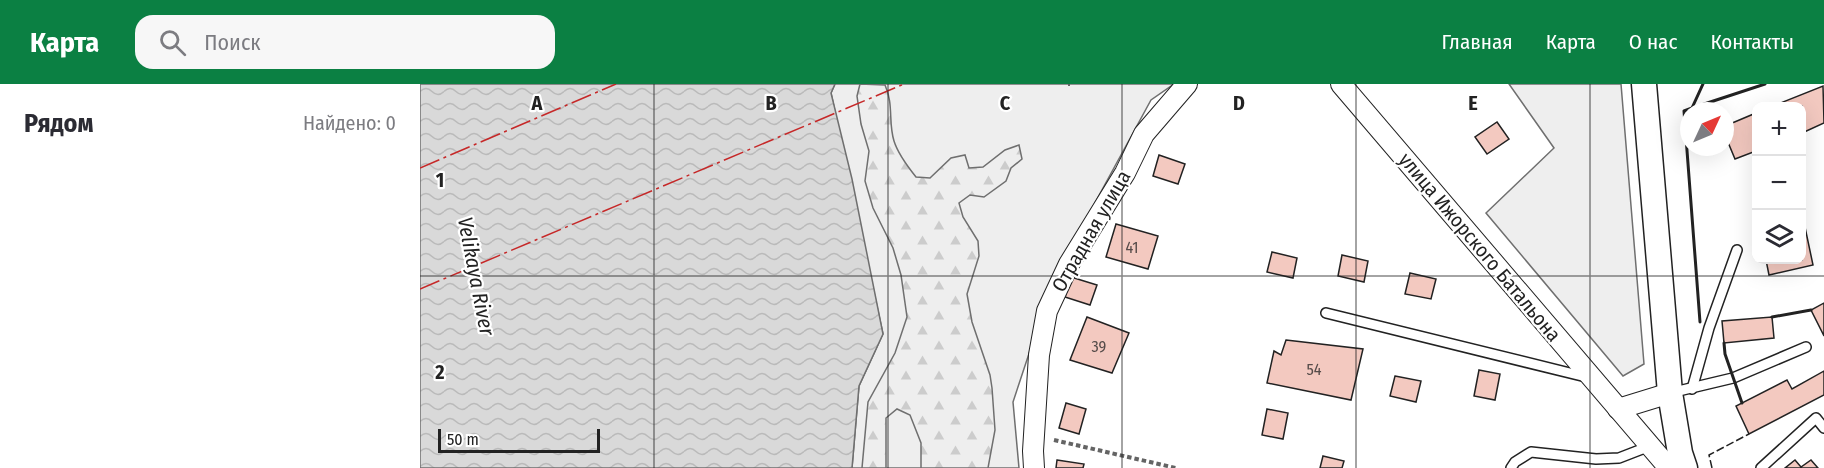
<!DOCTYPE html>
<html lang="ru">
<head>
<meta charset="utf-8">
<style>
  body { margin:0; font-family:"Fira Sans Condensed",sans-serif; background:#f7f7f7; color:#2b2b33 }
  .controls { position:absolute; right:18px; top:18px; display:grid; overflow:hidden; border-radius:12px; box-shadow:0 6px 24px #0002 }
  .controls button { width:54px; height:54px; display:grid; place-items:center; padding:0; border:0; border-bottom:2px solid #e1e1e2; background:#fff; color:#2b2b33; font:30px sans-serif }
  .compass { position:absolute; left:1260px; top:18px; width:54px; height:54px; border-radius:50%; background:#fff; box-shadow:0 6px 24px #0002; rotate:46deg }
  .scale { position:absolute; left:18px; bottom:15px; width:162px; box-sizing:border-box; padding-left:6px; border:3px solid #222; border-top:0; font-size:16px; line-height:21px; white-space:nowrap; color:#222; -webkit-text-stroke:4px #fff; paint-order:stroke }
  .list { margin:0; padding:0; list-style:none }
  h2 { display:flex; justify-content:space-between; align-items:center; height:78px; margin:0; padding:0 24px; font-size:26px }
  h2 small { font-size:20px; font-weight:400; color:#7c7c81 }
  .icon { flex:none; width:33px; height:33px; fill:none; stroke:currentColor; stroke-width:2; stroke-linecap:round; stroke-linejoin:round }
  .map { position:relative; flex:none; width:1404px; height:384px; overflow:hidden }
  header { display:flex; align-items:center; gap:36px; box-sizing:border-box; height:84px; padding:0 30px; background:#0b8043; color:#fff }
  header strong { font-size:28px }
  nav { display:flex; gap:33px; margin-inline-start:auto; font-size:21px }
  .search { width:420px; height:54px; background:#f7f7f7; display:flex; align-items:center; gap:15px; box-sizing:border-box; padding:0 21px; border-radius:18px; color:#7c7c81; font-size:22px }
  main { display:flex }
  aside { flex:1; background:#fff }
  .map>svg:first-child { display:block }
</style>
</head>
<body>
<header>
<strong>Карта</strong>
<div class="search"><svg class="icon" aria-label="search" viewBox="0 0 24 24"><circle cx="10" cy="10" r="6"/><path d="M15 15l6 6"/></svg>Поиск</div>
<nav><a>Главная</a><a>Карта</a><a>О нас</a><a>Контакты</a></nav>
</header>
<main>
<aside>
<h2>Рядом<small>Найдено: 0</small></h2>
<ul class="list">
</ul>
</aside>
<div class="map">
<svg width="1404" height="384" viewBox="0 0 1404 384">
  <defs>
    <pattern id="forest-firs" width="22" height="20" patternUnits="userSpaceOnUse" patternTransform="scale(1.5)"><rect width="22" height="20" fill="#eee"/><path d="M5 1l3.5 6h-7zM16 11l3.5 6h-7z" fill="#ccc"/></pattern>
    <pattern id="water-waves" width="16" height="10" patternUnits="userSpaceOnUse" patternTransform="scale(1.5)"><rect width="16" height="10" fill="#d9d9d9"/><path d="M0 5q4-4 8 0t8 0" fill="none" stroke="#bababa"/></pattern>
  </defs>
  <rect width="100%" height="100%" fill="#fff"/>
  <g fill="#eee" stroke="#6f6f6f" stroke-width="1.5">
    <path d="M415 0H754L731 16 634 194 593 318 599 384H432L439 302 463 250 411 9Z"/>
    <path d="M1089 0H1201L1224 280 1203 292 1066 129 1134 64Z"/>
  </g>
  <path fill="url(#forest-firs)" stroke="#6f6f6f" stroke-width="1.5" d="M440 0 465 1C474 21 468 38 474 57 478 70 488 83 496 93L510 94 531 74 545 71 549 84 563 83 585 66 599 61 602 75 591 84 586 97 564 113 550 111 539 119 543 133 558 157 559 172 547 210 552 238 570 291 572 304 575 346 568 384H501V359L490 331 477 325 466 334V384H442L448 318 475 269 487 233 481 191 473 164 453 124 445 97 449 67 441 40 437 12Z"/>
  <path fill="url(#water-waves)" stroke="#6f6f6f" stroke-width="1.5" d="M0 0H415L411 9 432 95 463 250 439 302 432 384H0Z"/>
  <g fill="#f3c9c0" stroke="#222" stroke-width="1.5">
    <path d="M1403 2 1404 39 1382 49V22H1353Z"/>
    <path d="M1336 29V67L1315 75 1305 51V42Z"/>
    <path d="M1077 38 1089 55 1067 70 1055 53Z"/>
    <path d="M739 71 765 80 758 100 733 92Z"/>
    <path d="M1382 129 1393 181 1349 191 1346 176H1382Z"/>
    <path d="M696 140 738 152 728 185 686 173Z"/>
    <path d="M852 168 877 174 873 194 847 188Z"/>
    <path d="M922 171 948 177 944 198 918 192Z"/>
    <path d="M990 189 1016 195 1011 215 985 210Z"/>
    <path d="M651 193 677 201 670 221 645 213Z"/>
    <path d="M1404 219V252L1391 226Z"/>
    <path d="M667 233 709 249 692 289 650 276Z"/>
    <path d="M1352 233 1354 254 1304 259 1302 237Z"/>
    <path d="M866 256 943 265 931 316 847 299 854 267 861 271Z"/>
    <path d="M1059 286 1080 290 1075 316 1054 312Z"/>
    <path d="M1404 287V311L1329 350 1316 322 1367 296 1372 305Z"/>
    <path d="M975 292 1001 297 996 318 970 312Z"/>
    <path d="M646 319 666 325 659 350 639 344Z"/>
    <path d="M847 325 868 329 863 355 842 351Z"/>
    <path d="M903 372 924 377 922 384H900Z"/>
    <path d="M637 376 664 380 663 384H636Z"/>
    <path d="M1375 376 1381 383 1391 376 1398 384H1365Z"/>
  </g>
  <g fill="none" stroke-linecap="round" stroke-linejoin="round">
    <g stroke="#222" stroke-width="12">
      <g id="service">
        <path d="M906 229 1166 293"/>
        <path d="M1272 305 1289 244 1317 166"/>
        <path d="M1250 309 1313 294 1386 263"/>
        <path d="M1091 384 1095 378 1111 368 1176 375 1199 374 1230 362"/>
        <path d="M1341 384 1396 334 1404 344"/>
      </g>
    </g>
    <g stroke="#222" stroke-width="22">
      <g id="minor">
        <path d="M921 0 1249 384"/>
        <path d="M1198 325 1250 309"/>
        <path d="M614 384 613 367 619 271 627 227 649 180 705 89 724 50 767 0"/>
      </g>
    </g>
    <g stroke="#222" stroke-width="27">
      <path id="tertiary" d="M1224 0 1250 309 1260 369 1265 384"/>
    </g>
    <g stroke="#646464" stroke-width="4" stroke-dasharray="4.5 3" stroke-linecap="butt">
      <path d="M648 0H650"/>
      <path d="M634 356 756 384"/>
    </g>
    <use href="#service" stroke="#fff" stroke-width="9"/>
    <use href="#minor" stroke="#fff" stroke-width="20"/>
    <use href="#tertiary" stroke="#fff" stroke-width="24"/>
    <path stroke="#222" stroke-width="1.5" stroke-dasharray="8 3" stroke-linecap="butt" d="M1292 384 1289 371 1329 350"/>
    <g stroke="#222" stroke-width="3">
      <path d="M1272 24 1345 0"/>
      <path d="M1352 233 1391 226"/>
      <path d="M1280 238 1264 27 1272 24 1283 0"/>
      <path d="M1304 259 1305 270 1322 319"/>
    </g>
    <g stroke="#c62828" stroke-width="1.5" stroke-dasharray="21 4.5 3 4.5" stroke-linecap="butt">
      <path d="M0 84 196 0"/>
      <path d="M0 205 484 0"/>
    </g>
  </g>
  <path fill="none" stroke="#222" stroke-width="1.5" stroke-opacity="0.55" d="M234 0V384M468 0V384M702 0V384M936 0V384M1170 0V384M0 192H1404"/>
  <g text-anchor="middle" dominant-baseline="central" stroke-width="4.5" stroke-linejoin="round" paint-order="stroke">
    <g font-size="16" fill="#564c4a">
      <text x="712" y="163">41</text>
      <text x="679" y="262">39</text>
      <text x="894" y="285">54</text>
    </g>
    <g font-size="20" fill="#222" stroke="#fff">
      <text transform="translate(671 147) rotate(-60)">Отрадная улица</text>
      <text transform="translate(1060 163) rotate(50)">улица Ижорского Батальона</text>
    </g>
    <g font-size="21" font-style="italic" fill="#222" stroke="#fff">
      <text transform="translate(56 192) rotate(79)">Velikaya River</text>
    </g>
  </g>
  <g font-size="20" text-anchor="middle" font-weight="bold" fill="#222" stroke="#fff" stroke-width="4.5" stroke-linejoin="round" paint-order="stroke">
    <text x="117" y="26">A</text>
    <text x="351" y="26">B</text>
    <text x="585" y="26">C</text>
    <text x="819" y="26">D</text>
    <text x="1053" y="26">E</text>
    <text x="20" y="103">1</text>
    <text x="20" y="295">2</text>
  </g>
</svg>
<div class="controls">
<button>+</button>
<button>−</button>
<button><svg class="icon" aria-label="layers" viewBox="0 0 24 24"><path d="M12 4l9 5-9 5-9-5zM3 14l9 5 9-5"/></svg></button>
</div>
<svg class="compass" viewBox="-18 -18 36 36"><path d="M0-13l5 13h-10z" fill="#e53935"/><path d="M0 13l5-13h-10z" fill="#7c7c81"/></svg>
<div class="scale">50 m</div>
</div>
</main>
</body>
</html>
